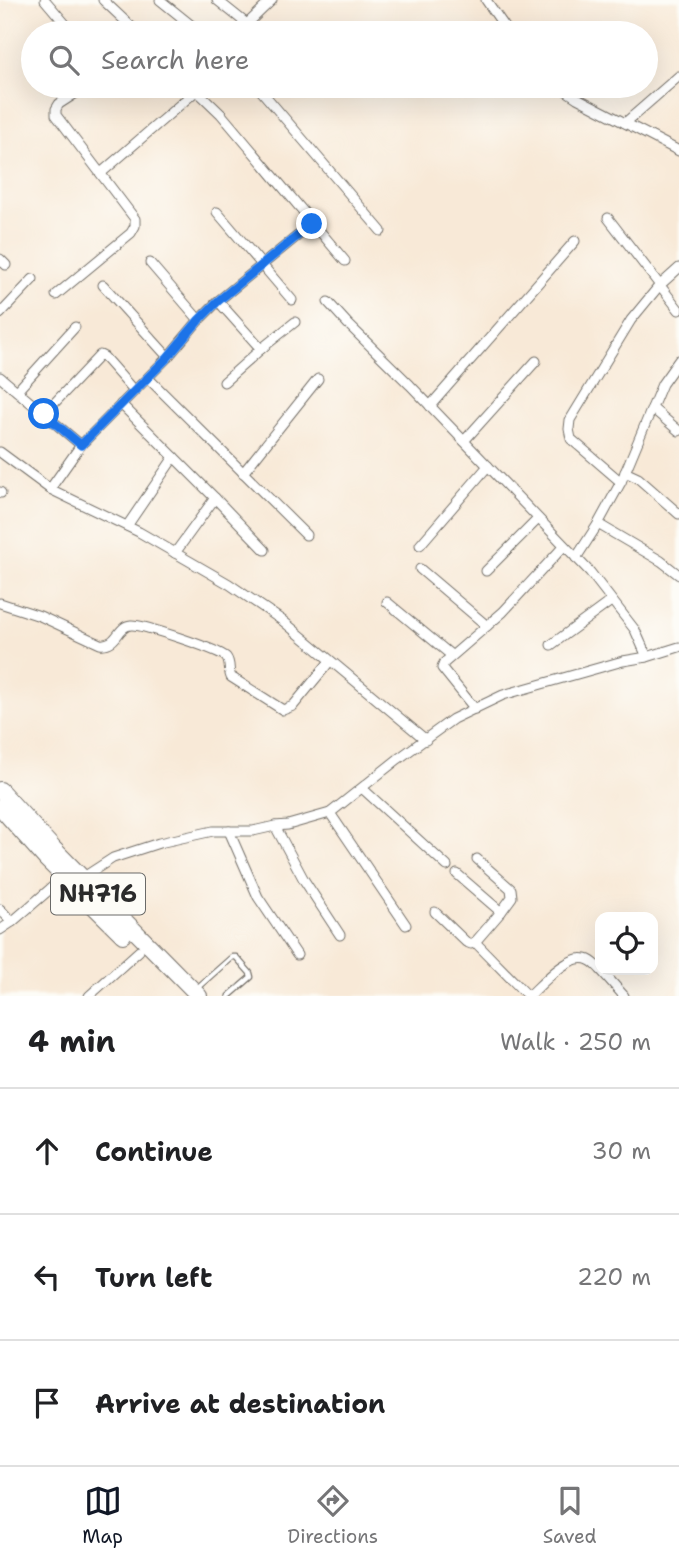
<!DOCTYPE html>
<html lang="en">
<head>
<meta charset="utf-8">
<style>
  body { margin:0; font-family:"Shantell Sans",sans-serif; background:#f6f6f6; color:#202124 }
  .controls { position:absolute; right:21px; bottom:21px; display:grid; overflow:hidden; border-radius:14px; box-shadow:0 7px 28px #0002 }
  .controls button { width:63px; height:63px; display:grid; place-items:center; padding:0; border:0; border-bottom:2px solid #e0e0e0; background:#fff; color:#202124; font:35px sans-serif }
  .stop { position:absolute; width:21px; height:21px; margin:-16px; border:5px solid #1a73e8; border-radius:50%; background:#fff }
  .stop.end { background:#1a73e8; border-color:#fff; box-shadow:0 2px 7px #0008 }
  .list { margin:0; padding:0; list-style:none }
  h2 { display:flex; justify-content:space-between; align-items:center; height:91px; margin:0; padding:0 28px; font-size:30px }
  h2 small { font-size:23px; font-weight:400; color:#757577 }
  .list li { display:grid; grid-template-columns:46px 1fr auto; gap:21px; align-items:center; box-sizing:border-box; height:126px; padding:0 28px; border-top:2px solid #e0e0e0 }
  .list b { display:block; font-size:26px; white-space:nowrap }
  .list em { font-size:23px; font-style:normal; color:#757577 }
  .icon { flex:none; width:38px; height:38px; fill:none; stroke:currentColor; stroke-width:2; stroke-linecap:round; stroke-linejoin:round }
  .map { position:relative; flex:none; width:679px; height:996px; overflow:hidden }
  .search { position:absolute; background:#fff; box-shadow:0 7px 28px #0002; left:21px; right:21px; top:21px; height:77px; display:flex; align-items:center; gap:18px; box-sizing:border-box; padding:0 24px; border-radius:38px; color:#757577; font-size:26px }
  .sheet { height:469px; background:#fff }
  nav { display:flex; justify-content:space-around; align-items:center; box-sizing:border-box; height:98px; border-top:2px solid #e0e0e0; background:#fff; font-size:19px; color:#757577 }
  nav a { display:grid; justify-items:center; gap:4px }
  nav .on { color:#111827 }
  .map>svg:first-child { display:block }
</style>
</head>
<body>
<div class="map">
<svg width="679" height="996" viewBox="0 0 679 996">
  <rect width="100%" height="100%" fill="#fdfcf7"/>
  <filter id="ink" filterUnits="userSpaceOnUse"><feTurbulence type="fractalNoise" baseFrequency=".0143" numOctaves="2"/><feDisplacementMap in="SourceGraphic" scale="14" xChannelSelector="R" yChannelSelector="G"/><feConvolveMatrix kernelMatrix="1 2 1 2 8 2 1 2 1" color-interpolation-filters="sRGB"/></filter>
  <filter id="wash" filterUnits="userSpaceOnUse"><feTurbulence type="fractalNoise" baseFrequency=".00686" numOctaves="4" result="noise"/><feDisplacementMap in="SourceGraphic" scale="28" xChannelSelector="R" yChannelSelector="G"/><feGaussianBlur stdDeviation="1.57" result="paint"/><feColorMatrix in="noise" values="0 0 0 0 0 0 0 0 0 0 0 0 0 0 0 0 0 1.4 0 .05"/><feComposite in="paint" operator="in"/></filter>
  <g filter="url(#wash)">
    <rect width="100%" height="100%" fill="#f8e9d7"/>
  </g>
  <g filter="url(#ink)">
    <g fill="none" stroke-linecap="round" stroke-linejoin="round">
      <g stroke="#736e67" stroke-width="7">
        <path id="lane" d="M197 988 232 957H236L250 973 251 977 229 996"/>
      </g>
      <g stroke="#736e67" stroke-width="11">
        <g id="street">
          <path d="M45 0 73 33"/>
          <path d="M103 0 138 33"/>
          <path d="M160 0 201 33"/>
          <path d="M217 0 247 24"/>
          <path d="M486 0 509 33"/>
          <path d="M240 33 247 24 272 0"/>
          <path d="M192 86 221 114 345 261"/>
          <path d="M257 86 381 231"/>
          <path d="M559 86 577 98 679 151"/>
          <path d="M625 123 679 76"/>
          <path d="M101 173 197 90"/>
          <path d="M217 212 292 300"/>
          <path d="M608 218 679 310"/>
          <path d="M0 259 6 265"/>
          <path d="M150 263 199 320"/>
          <path d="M103 285 168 357"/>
          <path d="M56 295 131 233 135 226V219L56 115V109L59 104 87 86"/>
          <path d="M218 301 261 349 224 382"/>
          <path d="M328 302 348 324 410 385 590 572 635 630 647 657"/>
          <path d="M0 314 33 279"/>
          <path d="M261 349 295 322"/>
          <path d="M0 377 81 445"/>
          <path d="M148 378 306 535"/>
          <path d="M17 391 75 327"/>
          <path d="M121 404 215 498 265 550"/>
          <path d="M430 406 575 241"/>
          <path d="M652 408 679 431"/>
          <path d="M44 414 100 355 104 357 134 391"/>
          <path d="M464 441 536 361"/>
          <path d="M0 452 50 489 139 532 229 584 283 621 426 740"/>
          <path d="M625 472 638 478 679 514"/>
          <path d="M243 473 318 379"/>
          <path d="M621 482 571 439 569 429 570 420 631 320 659 286 679 268"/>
          <path d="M50 489 81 445 168 357 199 320 218 301 312 224"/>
          <path d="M0 492 1 493"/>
          <path d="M598 524 661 561 679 575"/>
          <path d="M127 526 174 457"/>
          <path d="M420 545 488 466"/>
          <path d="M175 553 215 498"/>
          <path d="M576 558 598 524 621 482 662 384 679 360"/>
          <path d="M420 569 487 626"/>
          <path d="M486 571 538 519"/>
          <path d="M387 602 451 655"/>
          <path d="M0 603 40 616 100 644C118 646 117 626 131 625 142 624 219 650 226 657 231 663 228 671 231 677L283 710 293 706 330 661"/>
          <path d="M551 645 611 601"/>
          <path d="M475 709 442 668 444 663 503 612 564 546"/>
          <path d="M363 789 447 866"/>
          <path d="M330 813 406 925"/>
          <path d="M275 826 304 880 340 935"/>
          <path d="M229 831 258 897 297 955"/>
          <path d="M477 859 511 889 512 897 501 912"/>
          <path d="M79 880 113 858 159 843 213 831H253L275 826 288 825 330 813 398 759 453 719 503 695 623 661 647 657 679 647"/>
          <path d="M0 909 12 922"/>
          <path d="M435 912 466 942 471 944 476 941 501 912 457 874"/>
          <path d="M0 930 12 922 64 877"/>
          <path d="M475 942 528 996"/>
          <path d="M601 970 624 996"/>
          <path d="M89 996 139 951"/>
          <path d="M529 996C542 984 568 954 586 959 592 960 596 965 600 969"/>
        </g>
      </g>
      <g stroke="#736e67" stroke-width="18">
        <g id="highway">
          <path d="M0 790 53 848 199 996"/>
          <path d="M0 807 46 859 123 935"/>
        </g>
      </g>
      <use href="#lane" stroke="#fff" stroke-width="4.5"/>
      <use href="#street" stroke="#fff" stroke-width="9"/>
      <use href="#highway" stroke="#fff" stroke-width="16"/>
    </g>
  </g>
  <g fill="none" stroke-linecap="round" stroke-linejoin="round" filter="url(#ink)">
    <path stroke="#1a73e8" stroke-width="9" d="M44 414 81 445 168 357 199 320 218 301 312 224"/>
  </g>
  <g text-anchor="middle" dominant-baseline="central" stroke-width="7" stroke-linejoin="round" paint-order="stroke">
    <rect fill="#fdfcf7" stroke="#6a6a68" stroke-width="2" x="51" y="873.5" width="94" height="41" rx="5"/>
    <g font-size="24" font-weight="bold" fill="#2b2b2b">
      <text x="98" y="894">NH716</text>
    </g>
  </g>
</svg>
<div class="controls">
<button><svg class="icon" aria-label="locate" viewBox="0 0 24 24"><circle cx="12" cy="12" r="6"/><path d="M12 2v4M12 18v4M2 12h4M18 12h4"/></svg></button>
</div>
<div class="stop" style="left:44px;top:414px"></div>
<div class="stop end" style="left:312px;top:224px"></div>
<div class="search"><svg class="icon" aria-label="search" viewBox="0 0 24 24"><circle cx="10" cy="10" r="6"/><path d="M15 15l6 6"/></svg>Search here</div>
</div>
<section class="sheet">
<h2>4 min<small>Walk · 250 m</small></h2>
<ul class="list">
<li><svg class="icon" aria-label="ahead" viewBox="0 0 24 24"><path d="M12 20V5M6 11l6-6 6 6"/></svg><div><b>Continue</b></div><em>30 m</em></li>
<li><svg class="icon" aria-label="left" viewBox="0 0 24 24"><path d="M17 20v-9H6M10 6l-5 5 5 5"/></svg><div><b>Turn left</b></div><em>220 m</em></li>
<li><svg class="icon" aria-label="arrive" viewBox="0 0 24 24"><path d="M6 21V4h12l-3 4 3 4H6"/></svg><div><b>Arrive at destination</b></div></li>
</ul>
</section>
<nav>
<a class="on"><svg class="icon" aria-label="map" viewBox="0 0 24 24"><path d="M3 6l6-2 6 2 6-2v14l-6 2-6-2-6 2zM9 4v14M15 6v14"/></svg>Map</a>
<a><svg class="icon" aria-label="directions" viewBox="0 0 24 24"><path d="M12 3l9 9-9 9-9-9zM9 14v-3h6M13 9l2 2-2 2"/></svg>Directions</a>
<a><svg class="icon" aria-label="saved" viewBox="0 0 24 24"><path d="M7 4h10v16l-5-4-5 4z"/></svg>Saved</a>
</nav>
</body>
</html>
